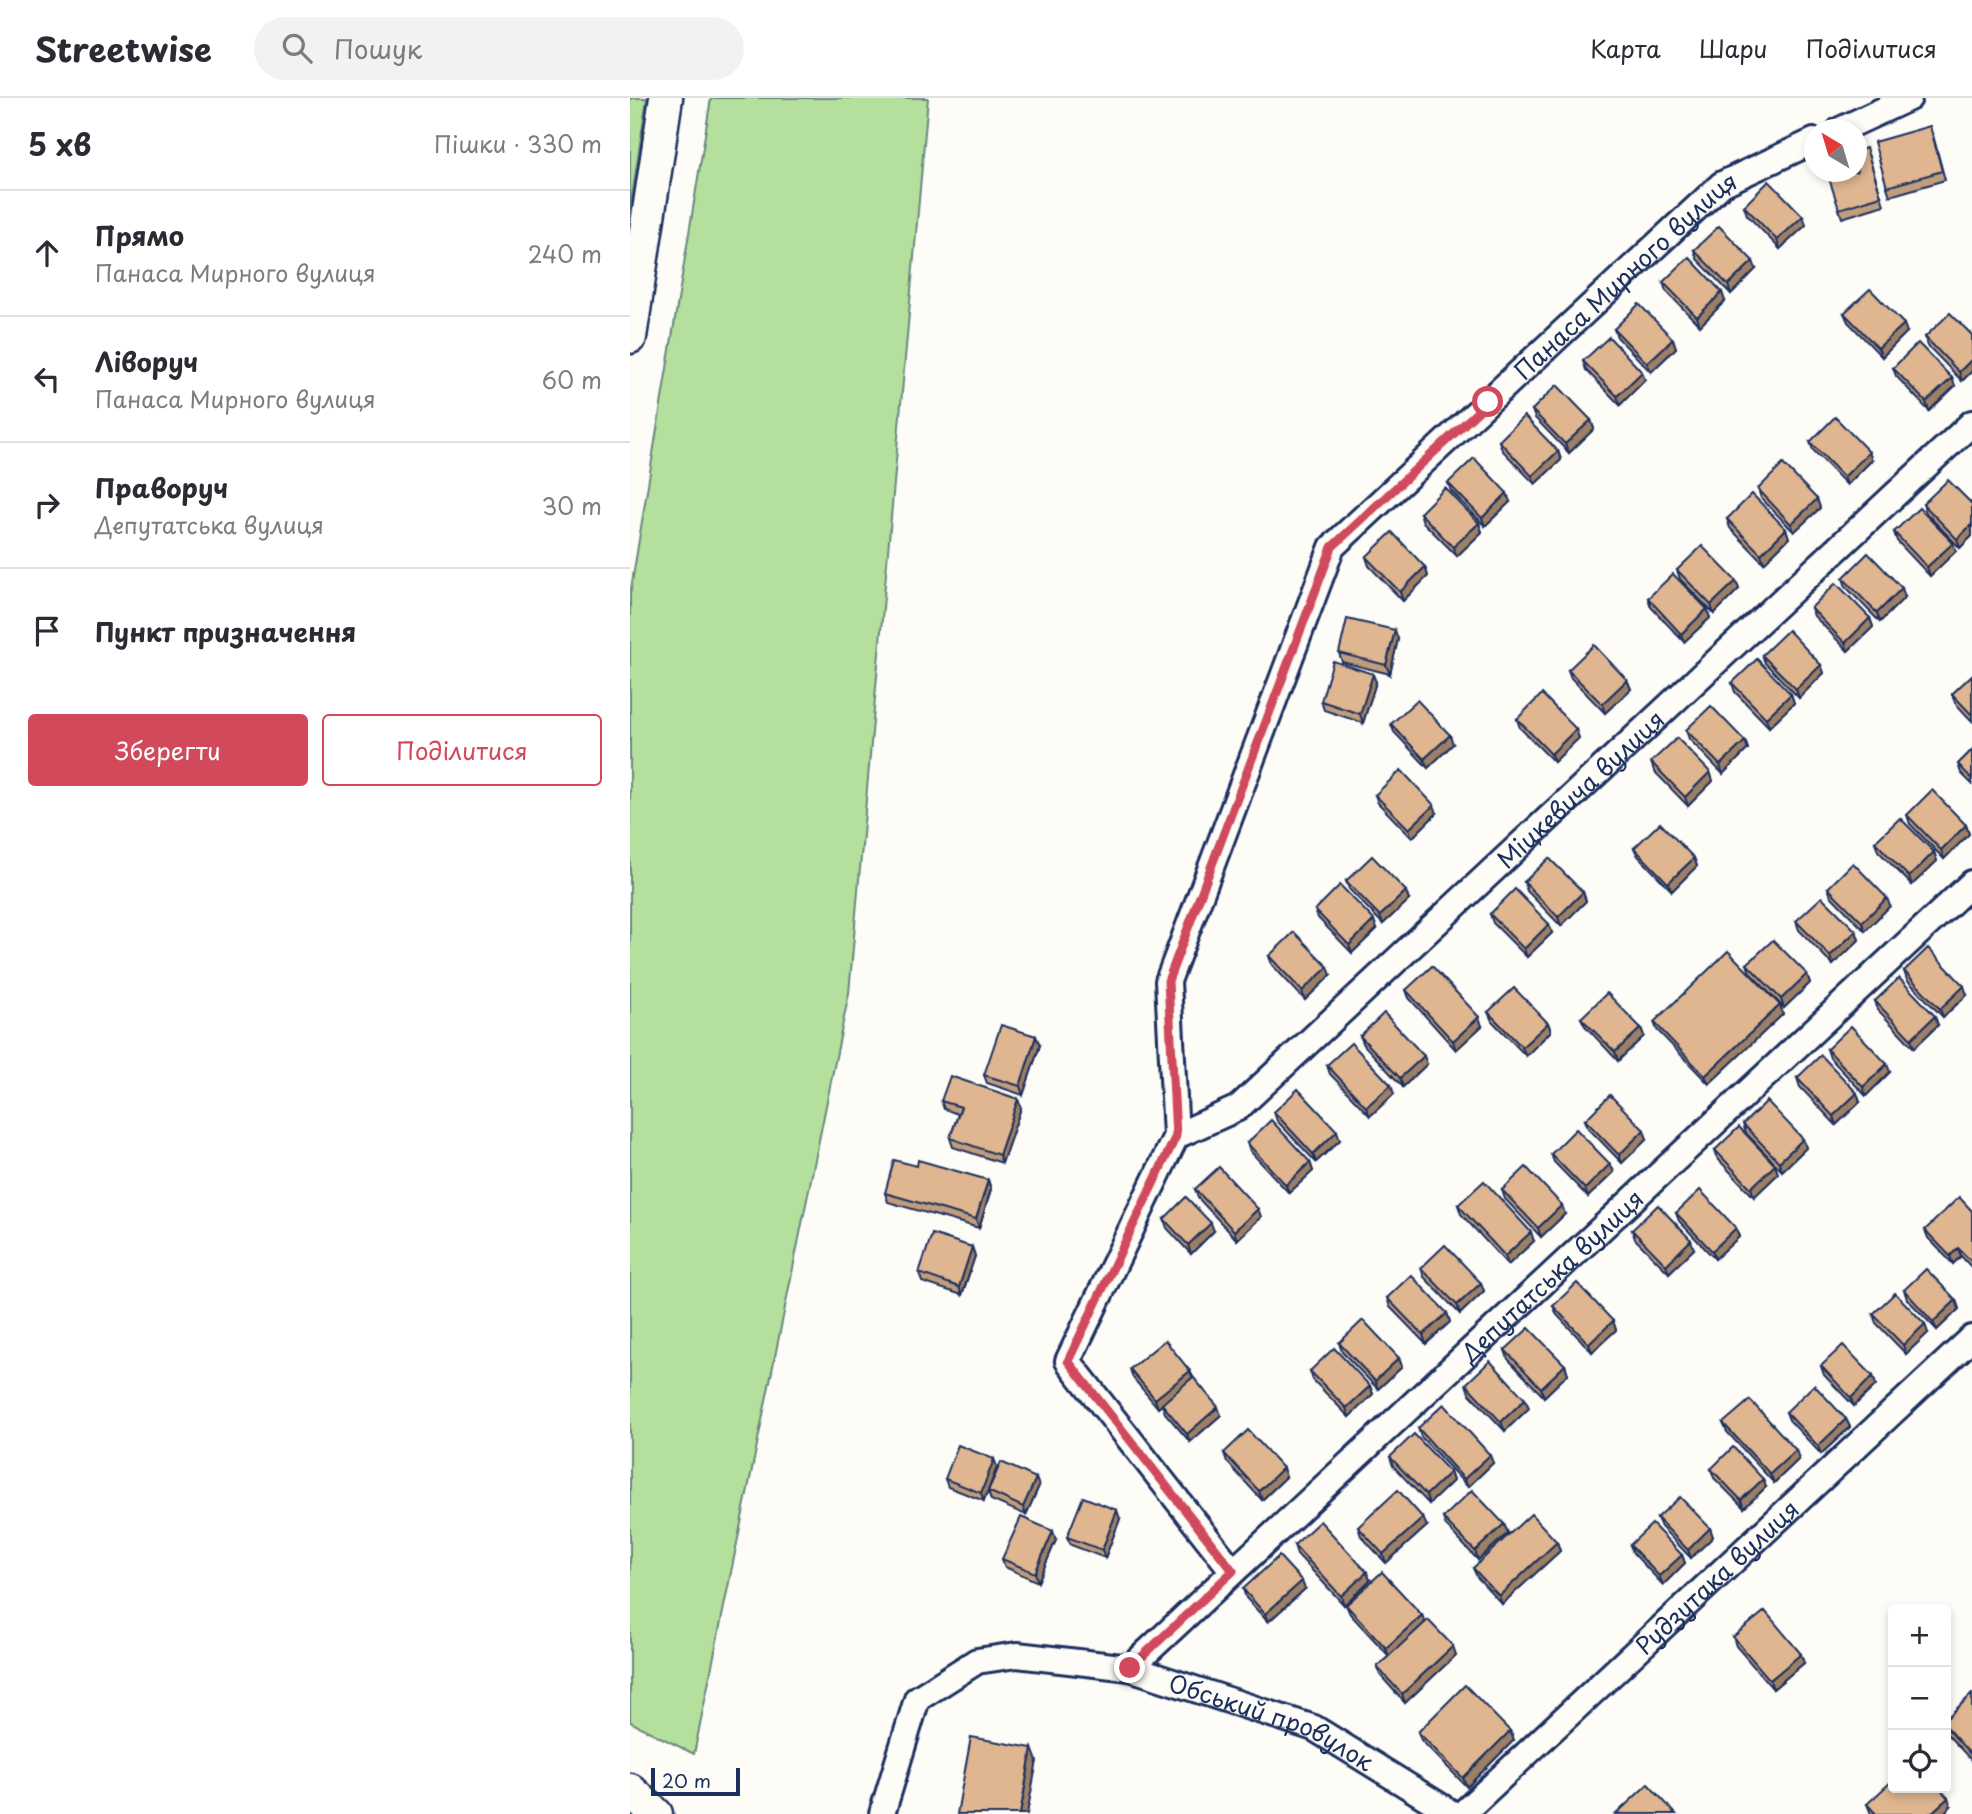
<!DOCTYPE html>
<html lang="uk">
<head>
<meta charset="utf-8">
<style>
  body { margin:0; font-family:"Playpen Sans",sans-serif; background:#f2f2f3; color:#2b2b33 }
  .controls { position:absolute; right:21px; bottom:21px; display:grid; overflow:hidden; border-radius:7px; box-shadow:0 4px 10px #0003 }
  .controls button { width:63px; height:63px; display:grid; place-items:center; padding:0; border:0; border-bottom:2px solid #e1e1e2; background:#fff; color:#2b2b33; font:35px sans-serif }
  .compass { position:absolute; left:1174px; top:21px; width:63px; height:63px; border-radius:50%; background:#fff; box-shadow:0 4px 10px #0003; rotate:322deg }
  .scale { position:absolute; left:21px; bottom:18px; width:89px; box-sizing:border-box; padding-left:7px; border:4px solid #1b2f5e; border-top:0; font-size:19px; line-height:24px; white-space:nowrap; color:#1b2f5e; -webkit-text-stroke:5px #fdfcf7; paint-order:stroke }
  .stop { position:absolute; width:21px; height:21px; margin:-16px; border:5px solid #d1495b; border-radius:50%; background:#fff }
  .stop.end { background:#d1495b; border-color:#fff; box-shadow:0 2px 7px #0008 }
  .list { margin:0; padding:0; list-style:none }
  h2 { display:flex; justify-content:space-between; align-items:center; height:91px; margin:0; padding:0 28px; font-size:30px }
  h2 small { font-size:23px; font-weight:400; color:#7c7c81 }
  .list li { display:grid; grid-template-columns:46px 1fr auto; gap:21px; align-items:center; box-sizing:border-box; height:126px; padding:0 28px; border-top:2px solid #e1e1e2 }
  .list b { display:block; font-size:26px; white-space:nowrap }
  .list p { margin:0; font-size:23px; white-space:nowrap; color:#7c7c81 }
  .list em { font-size:23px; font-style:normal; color:#7c7c81 }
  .actions { display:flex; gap:14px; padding:21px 28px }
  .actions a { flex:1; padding:16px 0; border:2px solid #d1495b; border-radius:7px; text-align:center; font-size:24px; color:#d1495b }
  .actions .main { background:#d1495b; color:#fff }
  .icon { flex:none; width:38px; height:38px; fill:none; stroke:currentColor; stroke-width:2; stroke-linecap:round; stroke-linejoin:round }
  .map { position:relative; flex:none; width:1342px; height:1716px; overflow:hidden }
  header { display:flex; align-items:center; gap:42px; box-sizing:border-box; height:98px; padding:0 35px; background:#fff; border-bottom:2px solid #e1e1e2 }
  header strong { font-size:33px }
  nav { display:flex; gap:38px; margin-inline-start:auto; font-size:24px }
  .search { width:490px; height:63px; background:#f2f2f3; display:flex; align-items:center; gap:18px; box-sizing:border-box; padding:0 24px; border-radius:38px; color:#7c7c81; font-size:26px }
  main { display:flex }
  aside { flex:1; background:#fff }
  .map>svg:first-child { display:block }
</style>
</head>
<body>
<header>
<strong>Streetwise</strong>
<div class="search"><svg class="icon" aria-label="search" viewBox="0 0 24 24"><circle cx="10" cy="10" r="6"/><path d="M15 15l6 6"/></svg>Пошук</div>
<nav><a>Карта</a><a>Шари</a><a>Поділитися</a></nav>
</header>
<main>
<aside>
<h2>5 хв<small>Пішки · 330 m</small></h2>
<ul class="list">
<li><svg class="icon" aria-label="ahead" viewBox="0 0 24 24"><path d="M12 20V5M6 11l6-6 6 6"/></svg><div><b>Прямо</b><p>Панаса Мирного вулиця</p></div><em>240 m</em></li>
<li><svg class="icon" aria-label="left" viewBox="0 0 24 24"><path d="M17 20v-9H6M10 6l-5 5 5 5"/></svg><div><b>Ліворуч</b><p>Панаса Мирного вулиця</p></div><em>60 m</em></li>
<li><svg class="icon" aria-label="right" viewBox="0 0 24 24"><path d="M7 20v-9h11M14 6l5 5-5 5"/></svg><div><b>Праворуч</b><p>Депутатська вулиця</p></div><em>30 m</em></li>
<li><svg class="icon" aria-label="arrive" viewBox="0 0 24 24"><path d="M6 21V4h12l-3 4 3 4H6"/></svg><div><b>Пункт призначення</b></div></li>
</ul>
<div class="actions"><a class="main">Зберегти</a><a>Поділитися</a></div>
</aside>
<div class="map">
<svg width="1342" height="1716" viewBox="0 0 1342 1716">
  <rect width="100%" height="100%" fill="#fdfcf7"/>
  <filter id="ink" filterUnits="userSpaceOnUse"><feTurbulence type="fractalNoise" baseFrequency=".0143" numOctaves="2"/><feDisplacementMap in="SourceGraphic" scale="14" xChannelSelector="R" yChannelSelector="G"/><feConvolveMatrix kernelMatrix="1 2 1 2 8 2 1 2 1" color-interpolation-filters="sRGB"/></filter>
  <g filter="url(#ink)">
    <g fill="#b4df9d" stroke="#68877e" stroke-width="2">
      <path d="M0 0H17L0 112Z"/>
      <path d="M81 0H298L219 895 64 1656 0 1624V497Z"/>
    </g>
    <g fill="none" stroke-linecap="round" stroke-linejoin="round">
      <g stroke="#1b2f5e" stroke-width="30">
        <g id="minor">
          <path d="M1210 32 1279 0"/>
          <path id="s1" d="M546 1038 608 1010 1342 325"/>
          <path id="s2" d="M603 1473 438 1263 546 1038 538 883 702 449 1092 86 1184 43"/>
          <path id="s3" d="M500 1570 1342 785"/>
          <path id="s4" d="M252 1716 287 1601 347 1563 387 1557 500 1570 684 1630 823 1716"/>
          <path id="s5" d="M832 1716 1342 1240"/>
        </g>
      </g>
      <g stroke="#1b2f5e" stroke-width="37">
        <g id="tertiary">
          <path d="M0 239 36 0"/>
          <path d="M0 1692 26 1716"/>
        </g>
      </g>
      <use href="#minor" stroke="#fdfcf7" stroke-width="24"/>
      <use href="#tertiary" stroke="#fdfcf7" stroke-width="32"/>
    </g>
    <g fill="#c09d7c" stroke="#1b2f5e" stroke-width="2">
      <path d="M1303 37 1315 82 1260 98 1257 89Z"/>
      <path d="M1239 59 1254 107 1212 120 1209 111Z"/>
      <path d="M1114 108 1173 118 1176 127 1150 151 1117 117Z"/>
      <path d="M1064 152 1126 171 1101 196 1067 161Z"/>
      <path d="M1033 184 1095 203 1070 228 1036 193Z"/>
      <path d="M1214 215 1277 234 1252 259 1218 224Z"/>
      <path d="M984 231 1043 241 1046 250 1021 274 987 239Z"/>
      <path d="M1342 237V273L1332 283 1298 248 1295 239Z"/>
      <path d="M953 263 1015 282 990 307 956 272Z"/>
      <path d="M1263 270 1322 280 1325 288 1299 313 1266 278Z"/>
      <path d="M902 312 961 322 964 331 939 355 905 320Z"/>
      <path d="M869 343 928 353 931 362 905 386 872 352Z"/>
      <path d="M1180 344 1242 362 1217 387 1183 352Z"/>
      <path d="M818 385 880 404 855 428 821 393Z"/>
      <path d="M1128 391 1187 401 1190 410 1164 434 1131 400Z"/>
      <path d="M1293 406H1342V438L1330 450 1296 415Z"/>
      <path d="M790 415 849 425 852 434 827 458 793 424Z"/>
      <path d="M1097 421 1156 431 1159 440 1134 465 1100 430Z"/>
      <path d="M1264 434 1326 453 1300 478 1267 443Z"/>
      <path d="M736 459 795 469 798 478 773 503 739 468Z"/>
      <path d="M1047 472 1106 483 1109 491 1084 516 1050 481Z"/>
      <path d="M1213 480 1275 499 1250 524 1216 489Z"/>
      <path d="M1018 500 1077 511 1080 520 1054 544 1021 509Z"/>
      <path d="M1181 510 1240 520 1243 529 1218 553 1184 518Z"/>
      <path d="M768 541 760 576 712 564 709 555Z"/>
      <path d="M1132 557 1191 567 1194 575 1169 600 1135 565Z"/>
      <path d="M938 572 997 582 1001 591 975 615 941 580Z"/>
      <path d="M1342 577V623L1325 605 1322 596Z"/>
      <path d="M746 584 733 625 694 612 691 603Z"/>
      <path d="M1102 585 1161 596 1164 605 1139 629 1105 594Z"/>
      <path d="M887 621 949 640 924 664 890 630Z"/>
      <path d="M761 626 823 646 798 670 764 634Z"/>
      <path d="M1056 632 1115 643 1118 651 1093 676 1059 641Z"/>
      <path d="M1342 652V686L1331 675 1328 666Z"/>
      <path d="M1021 664 1080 674 1083 683 1058 708 1024 673Z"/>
      <path d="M745 697 807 715 782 740 748 705Z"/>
      <path d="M1277 717 1336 727 1339 736 1314 761 1280 726Z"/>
      <path d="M1245 744 1304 754 1307 763 1282 787 1248 753Z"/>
      <path d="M1004 750 1064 760 1067 768 1042 793 1008 758Z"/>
      <path d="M716 783 779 802 753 826 719 791Z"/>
      <path d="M894 784 953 794 956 803 931 828 897 793Z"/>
      <path d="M1198 790 1260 808 1235 833 1201 798Z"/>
      <path d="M685 812 747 831 722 855 688 820Z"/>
      <path d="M860 816 922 835 897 859 863 825Z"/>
      <path d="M1166 823 1226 833 1229 842 1203 867 1169 832Z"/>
      <path d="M639 858 701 877 675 902 642 867Z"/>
      <path d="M1117 866 1177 876 1180 885 1154 910 1120 875Z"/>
      <path d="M1274 873 1337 897 1313 919 1277 882Z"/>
      <path d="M776 892 852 928 826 952 779 900Z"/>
      <path d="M1245 903 1308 927 1284 950 1248 912Z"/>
      <path d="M1150 907 1153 916 1079 986 1027 932 1024 924Z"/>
      <path d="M858 914 918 925 921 933 896 958 862 923Z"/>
      <path d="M951 920 1011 930 1014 938 988 963 955 928Z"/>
      <path d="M730 938 797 966 773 989 734 947Z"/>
      <path d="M410 947 393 997 357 985 354 977Z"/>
      <path d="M1197 951 1260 974 1236 998 1200 960Z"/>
      <path d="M697 967 764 996 740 1018 700 976Z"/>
      <path d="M1167 980 1230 1004 1206 1027 1170 989Z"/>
      <path d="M311 1003 391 1010 372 1065 323 1049 320 1040 328 1016 314 1011Z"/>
      <path d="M644 1014 710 1042 686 1064 647 1023Z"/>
      <path d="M955 1022 1017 1041 992 1065 958 1030Z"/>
      <path d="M1113 1026 1173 1041 1176 1050 1152 1073 1116 1035Z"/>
      <path d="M617 1045 680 1064 683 1073 659 1095 620 1053Z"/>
      <path d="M1085 1052 1145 1067 1148 1076 1124 1099 1088 1061Z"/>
      <path d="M921 1056 980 1066 984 1074 958 1099 924 1064Z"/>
      <path d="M358 1082 361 1091 349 1130 258 1104 255 1095Z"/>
      <path d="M565 1091 628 1111 631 1119 607 1142 568 1100Z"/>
      <path d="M872 1092 935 1116 911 1139 875 1101Z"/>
      <path d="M828 1107 904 1143 878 1167 831 1116Z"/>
      <path d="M1342 1113V1170L1331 1158 1323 1166 1298 1140 1295 1132Z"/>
      <path d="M1046 1115 1106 1130 1109 1139 1085 1161 1049 1123Z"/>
      <path d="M534 1121 584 1133 561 1156 537 1130Z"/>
      <path d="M1002 1132 1064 1151 1039 1175 1005 1141Z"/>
      <path d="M342 1149 345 1158 332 1197 292 1184 289 1175Z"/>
      <path d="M791 1170 851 1185 854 1193 830 1216 794 1179Z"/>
      <path d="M1274 1192 1326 1202 1329 1211 1307 1232 1277 1201Z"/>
      <path d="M757 1200 817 1215 820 1224 796 1246 760 1209Z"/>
      <path d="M923 1208 983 1223 986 1232 962 1254 927 1217Z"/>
      <path d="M1243 1216 1298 1235 1276 1256 1246 1225Z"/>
      <path d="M709 1245 769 1260 772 1269 748 1291 712 1254Z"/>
      <path d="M875 1252 935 1267 938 1276 914 1299 878 1261Z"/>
      <path d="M1191 1268 1243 1278 1246 1287 1224 1308 1194 1277Z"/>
      <path d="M500 1271 560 1273 563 1279 591 1317 560 1344 535 1315 532 1307 528 1310 503 1280Z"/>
      <path d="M680 1273 740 1288 743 1296 719 1319 683 1282Z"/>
      <path d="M836 1286 895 1301 899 1310 875 1333 839 1295Z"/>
      <path d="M1156 1314 1216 1321 1220 1329 1191 1356 1159 1322Z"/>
      <path d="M1093 1325 1169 1361 1144 1385 1097 1334Z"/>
      <path d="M788 1330 863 1365 838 1389 791 1339Z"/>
      <path d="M594 1355 656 1379 632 1402 597 1364Z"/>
      <path d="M760 1359 820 1374 823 1383 799 1406 763 1368Z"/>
      <path d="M364 1361 367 1369 354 1403 318 1389 315 1381Z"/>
      <path d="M1081 1371 1136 1389 1114 1410 1084 1380Z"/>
      <path d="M409 1388 396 1417 361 1402 358 1393Z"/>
      <path d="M813 1420 878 1435 848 1462 816 1428Z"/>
      <path d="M1027 1420 1080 1430 1083 1439 1061 1460 1031 1429Z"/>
      <path d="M490 1421 475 1460 441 1447 437 1439Z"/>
      <path d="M797 1428 756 1465 731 1438 728 1429Z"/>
      <path d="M426 1442 408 1484 375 1469 372 1461Z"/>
      <path d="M927 1444 930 1453 872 1506 847 1479 843 1470Z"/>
      <path d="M664 1447 737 1474 740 1482 714 1507 667 1456Z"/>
      <path d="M1000 1447 1052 1457 1055 1465 1033 1487 1003 1455Z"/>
      <path d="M613 1491H675L638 1524 616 1500Z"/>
      <path d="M716 1507 792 1517 795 1525 826 1557 775 1605 750 1577 747 1569 759 1558 720 1516Z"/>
      <path d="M1103 1539 1174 1565 1143 1591 1106 1548Z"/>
      <path d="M1342 1596V1663L1316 1635V1621Z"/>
      <path d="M880 1633 884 1642 837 1689 791 1642 788 1634Z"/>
      <path d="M1237 1706 1321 1708 1313 1716H1241Z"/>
    </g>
    <g fill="#9c7f65" stroke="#1b2f5e" stroke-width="2">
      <path d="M1173 118 1176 127 1150 151 1147 142Z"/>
      <path d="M1123 163 1126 171 1101 196 1098 187Z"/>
      <path d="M1092 194 1095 203 1070 228 1067 219Z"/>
      <path d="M1274 226 1277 234 1252 259 1248 250Z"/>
      <path d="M1043 241 1046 250 1021 274 1017 265Z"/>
      <path d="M1342 261V273L1332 283 1329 274Z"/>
      <path d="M1012 274 1015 282 990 307 987 298Z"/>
      <path d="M1322 280 1325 288 1299 313 1296 304Z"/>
      <path d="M961 322 964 331 939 355 935 346Z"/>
      <path d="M928 353 931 362 905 386 902 378Z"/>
      <path d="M1239 354 1242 362 1217 387 1214 379Z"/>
      <path d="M877 395 880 404 855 428 852 420Z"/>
      <path d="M1187 401 1190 410 1164 434 1161 426Z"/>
      <path d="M849 425 852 434 827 458 823 449Z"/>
      <path d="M1342 426V438L1330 450 1327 441Z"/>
      <path d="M1156 431 1159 440 1134 465 1131 456Z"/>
      <path d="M1323 445 1326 453 1300 478 1297 469Z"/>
      <path d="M795 469 798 478 773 503 770 494Z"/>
      <path d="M1106 483 1109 491 1084 516 1081 507Z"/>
      <path d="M1272 490 1275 499 1250 524 1247 515Z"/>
      <path d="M1077 511 1080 520 1054 544 1051 536Z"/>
      <path d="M1240 520 1243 529 1218 553 1215 545Z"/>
      <path d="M765 532 768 541 760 576 756 567Z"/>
      <path d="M1191 567 1194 575 1169 600 1166 591Z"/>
      <path d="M743 576 746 584 733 625 730 616Z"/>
      <path d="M997 582 1001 591 975 615 972 606Z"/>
      <path d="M1161 596 1164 605 1139 629 1136 620Z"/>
      <path d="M946 631 949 640 924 664 921 656Z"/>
      <path d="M820 637 823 646 798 670 794 661Z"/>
      <path d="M1115 643 1118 651 1093 676 1090 667Z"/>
      <path d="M1080 674 1083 683 1058 708 1055 699Z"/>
      <path d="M804 707 807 715 782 740 779 731Z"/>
      <path d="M1336 727 1339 736 1314 761 1311 752Z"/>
      <path d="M1304 754 1307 763 1282 787 1279 779Z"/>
      <path d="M1064 760 1067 768 1042 793 1038 785Z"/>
      <path d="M776 793 779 802 753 826 750 818Z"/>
      <path d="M953 794 956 803 931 828 928 819Z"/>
      <path d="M1257 800 1260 808 1235 833 1232 824Z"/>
      <path d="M744 822 747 831 722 855 719 847Z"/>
      <path d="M919 826 922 835 897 859 894 851Z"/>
      <path d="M1226 833 1229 842 1203 867 1200 858Z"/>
      <path d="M698 869 701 877 675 902 672 893Z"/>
      <path d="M1177 876 1180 885 1154 910 1151 901Z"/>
      <path d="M1334 888 1337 897 1313 919 1310 911Z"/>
      <path d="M1150 907 1153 916 1079 986 1075 978Z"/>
      <path d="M1305 918 1308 927 1284 950 1281 941Z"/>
      <path d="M849 919 852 928 826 952 823 943Z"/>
      <path d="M918 925 921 933 896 958 892 949Z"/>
      <path d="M1011 930 1014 938 988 963 985 954Z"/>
      <path d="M406 938 410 947 393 997 390 988Z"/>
      <path d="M794 958 797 966 773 989 770 980Z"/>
      <path d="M1257 966 1260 974 1236 998 1233 989Z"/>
      <path d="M761 987 764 996 740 1018 736 1009Z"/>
      <path d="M1227 995 1230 1004 1206 1027 1203 1018Z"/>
      <path d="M388 1001 391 1010 372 1065 369 1057Z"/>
      <path d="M1014 1032 1017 1041 992 1065 989 1057Z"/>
      <path d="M707 1033 710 1042 686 1064 683 1056Z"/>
      <path d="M1173 1041 1176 1050 1152 1073 1149 1064Z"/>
      <path d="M680 1064 683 1073 659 1095 656 1087Z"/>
      <path d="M980 1066 984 1074 958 1099 955 1091Z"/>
      <path d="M1145 1067 1148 1076 1124 1099 1121 1090Z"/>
      <path d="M358 1082 361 1091 349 1130 346 1121Z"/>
      <path d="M932 1107 935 1116 911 1139 908 1130Z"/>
      <path d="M628 1111 631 1119 607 1142 604 1133Z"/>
      <path d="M581 1125 584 1133 561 1156 558 1147Z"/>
      <path d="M1106 1130 1109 1139 1085 1161 1082 1153Z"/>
      <path d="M901 1134 904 1143 878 1167 875 1158Z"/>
      <path d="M1061 1142 1064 1151 1039 1175 1036 1167Z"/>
      <path d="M342 1149 345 1158 332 1197 329 1189Z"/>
      <path d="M1328 1150 1331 1158 1323 1166 1320 1158Z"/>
      <path d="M851 1185 854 1193 830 1216 827 1207Z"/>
      <path d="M1326 1202 1329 1211 1307 1232 1303 1224Z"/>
      <path d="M817 1215 820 1224 796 1246 793 1237Z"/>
      <path d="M983 1223 986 1232 962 1254 959 1246Z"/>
      <path d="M1295 1226 1298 1235 1276 1256 1273 1247Z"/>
      <path d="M769 1260 772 1269 748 1291 745 1283Z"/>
      <path d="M935 1267 938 1276 914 1299 911 1290Z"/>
      <path d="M560 1273 563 1281 528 1310 525 1301Z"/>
      <path d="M1243 1278 1246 1287 1224 1308 1221 1300Z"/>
      <path d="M740 1288 743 1296 719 1319 716 1310Z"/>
      <path d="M895 1301 899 1310 875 1333 871 1324Z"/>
      <path d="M588 1309 591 1317 560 1344 557 1336Z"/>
      <path d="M1216 1321 1220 1329 1191 1356 1188 1348Z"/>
      <path d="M1166 1352 1169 1361 1144 1385 1140 1376Z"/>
      <path d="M860 1357 863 1365 838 1389 834 1381Z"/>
      <path d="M364 1361 367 1369 354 1403 351 1395Z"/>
      <path d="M653 1370 656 1379 632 1402 629 1393Z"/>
      <path d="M820 1374 823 1383 799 1406 796 1397Z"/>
      <path d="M406 1380 409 1388 396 1417 393 1409Z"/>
      <path d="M1133 1381 1136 1389 1114 1410 1111 1402Z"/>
      <path d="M487 1412 490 1421 475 1460 472 1452Z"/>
      <path d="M793 1420 797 1428 756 1465 753 1456Z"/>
      <path d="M874 1426 878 1435 848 1462 845 1453Z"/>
      <path d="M1080 1430 1083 1439 1061 1460 1058 1452Z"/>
      <path d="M423 1433 426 1442 408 1484 405 1475Z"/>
      <path d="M927 1444 930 1453 872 1506 869 1498Z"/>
      <path d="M1052 1457 1055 1465 1033 1487 1029 1478Z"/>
      <path d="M737 1474 740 1482 714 1507 711 1498Z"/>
      <path d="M672 1483 675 1491 638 1524 635 1516Z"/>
      <path d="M792 1517 795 1525 759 1559 756 1550Z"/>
      <path d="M823 1548 826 1557 775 1605 772 1596Z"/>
      <path d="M1171 1556 1174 1565 1143 1591 1140 1582Z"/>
      <path d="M880 1633 884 1642 837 1689 833 1680Z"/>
      <path d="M402 1650 407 1663 397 1716H390Z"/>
      <path d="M1318 1700 1321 1708 1313 1716H1300Z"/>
    </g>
    <g fill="#dfb690" stroke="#1b2f5e" stroke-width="2">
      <path d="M1300 28 1312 73 1257 89 1244 44Z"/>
      <path d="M1236 50 1251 98 1209 111 1197 74H1227V53Z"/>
      <path d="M1139 83 1173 118 1147 142 1114 108Z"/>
      <path d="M1089 128 1123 163 1098 187 1064 152Z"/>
      <path d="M1059 159 1092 194 1067 219 1033 184Z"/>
      <path d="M1240 191 1274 226 1248 250 1214 215Z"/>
      <path d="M1009 206 1043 241 1017 265 984 231Z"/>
      <path d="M1320 215 1342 237V261L1329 274 1295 239Z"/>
      <path d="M979 239 1012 274 987 298 953 263Z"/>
      <path d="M1288 245 1322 280 1296 304 1263 270Z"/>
      <path d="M927 287 961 322 935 346 902 312Z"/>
      <path d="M894 318 928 353 902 378 869 343Z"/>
      <path d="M1205 319 1239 354 1214 379 1180 344Z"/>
      <path d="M844 360 877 395 852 420 818 385Z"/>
      <path d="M1153 366 1187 401 1161 426 1128 391Z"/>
      <path d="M1318 382 1342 406V426L1327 441 1293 406Z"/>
      <path d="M815 390 849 425 823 449 790 415Z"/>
      <path d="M1122 396 1156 431 1131 456 1097 421Z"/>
      <path d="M1289 410 1323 445 1297 469 1264 434Z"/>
      <path d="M762 434 795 469 770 494 736 459Z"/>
      <path d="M1072 448 1106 483 1081 507 1047 472Z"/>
      <path d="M1238 455 1272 490 1247 515 1213 480Z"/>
      <path d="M1043 476 1077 511 1051 536 1018 500Z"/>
      <path d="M1206 485 1240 520 1215 545 1181 510Z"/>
      <path d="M717 521 765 532 756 567 709 555Z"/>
      <path d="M1158 532 1191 567 1166 591 1132 557Z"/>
      <path d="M964 547 997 582 972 606 938 572Z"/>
      <path d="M1127 561 1161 596 1136 620 1102 585Z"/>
      <path d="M703 563 743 576 730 616 691 603Z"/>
      <path d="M1342 577V617L1322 596Z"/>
      <path d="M912 596 946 631 921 656 887 621Z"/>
      <path d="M787 602 820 637 794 661 761 626Z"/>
      <path d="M1081 608 1115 643 1090 667 1056 632Z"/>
      <path d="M1047 640 1080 674 1055 699 1021 664Z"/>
      <path d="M1342 652V681L1328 666Z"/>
      <path d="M771 672 804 707 779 731 745 697Z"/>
      <path d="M1302 692 1336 727 1311 752 1277 717Z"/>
      <path d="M1270 720 1304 754 1279 779 1245 744Z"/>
      <path d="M1030 725 1064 760 1038 785 1004 750Z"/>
      <path d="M742 758 776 793 750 818 716 783Z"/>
      <path d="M919 760 953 794 928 819 894 784Z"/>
      <path d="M1223 765 1257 800 1232 824 1198 790Z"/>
      <path d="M710 787 744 822 719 847 685 812Z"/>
      <path d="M885 791 919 826 894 851 860 816Z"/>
      <path d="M1192 799 1226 833 1200 858 1166 823Z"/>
      <path d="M664 834 698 869 672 893 639 858Z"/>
      <path d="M1143 842 1177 876 1151 901 1117 866Z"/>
      <path d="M1298 850 1334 888 1310 911 1274 873Z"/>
      <path d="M1098 853 1150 907 1075 978 1024 924Z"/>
      <path d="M802 868 849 919 823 943 776 892Z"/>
      <path d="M1269 880 1305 918 1281 941 1245 903Z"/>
      <path d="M884 890 918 925 892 949 858 914Z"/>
      <path d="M977 895 1011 930 985 954 951 920Z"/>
      <path d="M754 915 794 958 770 980 730 938Z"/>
      <path d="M371 927 406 938 390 988 354 977Z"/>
      <path d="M1221 928 1257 966 1233 989 1197 951Z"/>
      <path d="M721 945 761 987 736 1009 697 967Z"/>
      <path d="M1191 957 1227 995 1203 1018 1167 980Z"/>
      <path d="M320 978 388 1001 369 1057 320 1040 331 1009 311 1003Z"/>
      <path d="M668 991 707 1033 683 1056 644 1014Z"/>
      <path d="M980 997 1014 1032 989 1057 955 1022Z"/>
      <path d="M1137 1003 1173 1041 1149 1064 1113 1026Z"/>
      <path d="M641 1022 680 1064 656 1087 617 1045Z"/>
      <path d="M1109 1029 1145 1067 1121 1090 1085 1052Z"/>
      <path d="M946 1031 980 1066 955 1091 921 1056Z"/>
      <path d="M264 1062 287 1068 288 1062 358 1082 346 1121 255 1095Z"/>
      <path d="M589 1069 628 1111 604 1133 565 1091Z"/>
      <path d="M896 1069 932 1107 908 1130 872 1092Z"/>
      <path d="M854 1083 901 1134 875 1158 828 1107Z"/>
      <path d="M1070 1092 1106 1130 1082 1153 1046 1115Z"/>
      <path d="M556 1099 581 1125 558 1147 534 1121Z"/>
      <path d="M1329 1099 1342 1113V1164L1328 1150 1320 1158 1295 1132Z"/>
      <path d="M1028 1107 1061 1142 1036 1167 1002 1132Z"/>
      <path d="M302 1136 342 1149 329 1189 289 1175Z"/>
      <path d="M815 1147 851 1185 827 1207 791 1170Z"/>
      <path d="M1296 1171 1326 1202 1303 1224 1274 1192Z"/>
      <path d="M781 1177 817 1215 793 1237 757 1200Z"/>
      <path d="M947 1185 983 1223 959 1246 923 1208Z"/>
      <path d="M1265 1195 1295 1226 1273 1247 1243 1216Z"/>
      <path d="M733 1222 769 1260 745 1283 709 1245Z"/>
      <path d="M899 1230 935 1267 911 1290 875 1252Z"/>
      <path d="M535 1242 560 1273 525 1301 500 1271Z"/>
      <path d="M1213 1247 1243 1278 1221 1300 1191 1268Z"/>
      <path d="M704 1250 740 1288 716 1310 680 1273Z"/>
      <path d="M860 1263 895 1301 871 1324 836 1286Z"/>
      <path d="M563 1279 588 1309 557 1336 532 1306Z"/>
      <path d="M1184 1287 1216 1321 1188 1348 1156 1314Z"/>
      <path d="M1120 1302 1166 1352 1140 1376 1093 1325Z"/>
      <path d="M814 1306 860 1357 834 1381 788 1330Z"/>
      <path d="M618 1332 653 1370 629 1393 594 1355Z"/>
      <path d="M784 1336 820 1374 796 1397 760 1359Z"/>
      <path d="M328 1347 364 1361 351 1395 315 1381Z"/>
      <path d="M1103 1349 1133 1381 1111 1402 1081 1371Z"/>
      <path d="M371 1364 406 1380 393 1409 358 1393Z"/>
      <path d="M768 1392 793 1420 753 1456 728 1429Z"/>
      <path d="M842 1392 874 1426 845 1453 813 1420Z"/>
      <path d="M453 1399 487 1412 472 1452 437 1439Z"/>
      <path d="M1050 1399 1080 1430 1058 1452 1027 1420Z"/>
      <path d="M901 1416 927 1444 869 1498 843 1470Z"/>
      <path d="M391 1419 423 1433 405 1475 372 1461Z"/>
      <path d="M690 1423 737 1474 711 1498 664 1447Z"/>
      <path d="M1022 1426 1052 1457 1029 1478 1000 1447Z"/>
      <path d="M649 1458 672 1483 635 1516 613 1491Z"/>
      <path d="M752 1474 792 1517 756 1550 716 1507Z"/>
      <path d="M1135 1513 1171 1556 1140 1582 1103 1539Z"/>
      <path d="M798 1522 823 1548 772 1596 747 1569Z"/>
      <path d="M835 1587 880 1633 833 1680 788 1634Z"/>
      <path d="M1342 1596V1658L1316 1629V1621Z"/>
      <path d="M341 1639 402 1650 390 1716H327Z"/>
      <path d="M1263 1682V1690H1309L1318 1700 1300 1716H1246L1237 1706Z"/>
      <path d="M1018 1686 1046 1716H986Z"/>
    </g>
  </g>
  <g fill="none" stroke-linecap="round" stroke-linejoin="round" filter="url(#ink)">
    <path stroke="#d1495b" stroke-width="9" d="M500 1570 603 1473 438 1263 546 1038 538 883 702 449 858 304"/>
  </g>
  <g text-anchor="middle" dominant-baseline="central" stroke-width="5" stroke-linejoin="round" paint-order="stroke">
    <g font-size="24" fill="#1b2f5e" stroke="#fdfcf7">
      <text stroke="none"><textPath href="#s2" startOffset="1536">Панаса Мирного вулиця</textPath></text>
      <text stroke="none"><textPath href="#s1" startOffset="536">Міцкевича вулиця</textPath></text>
      <text stroke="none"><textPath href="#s3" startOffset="576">Депутатська вулиця</textPath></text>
      <text stroke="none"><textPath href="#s5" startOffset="348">Рудзутака вулиця</textPath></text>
      <text stroke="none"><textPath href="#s4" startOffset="497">Обський провулок</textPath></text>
    </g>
  </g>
</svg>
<div class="controls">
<button>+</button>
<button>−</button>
<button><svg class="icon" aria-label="locate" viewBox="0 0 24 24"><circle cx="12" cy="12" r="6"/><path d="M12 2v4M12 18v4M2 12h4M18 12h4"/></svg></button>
</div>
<svg class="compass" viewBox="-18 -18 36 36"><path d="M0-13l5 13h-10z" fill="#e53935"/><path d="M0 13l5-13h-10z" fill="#7c7c81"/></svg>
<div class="scale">20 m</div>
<div class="stop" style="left:858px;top:304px"></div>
<div class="stop end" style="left:500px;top:1570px"></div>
</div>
</main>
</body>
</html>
